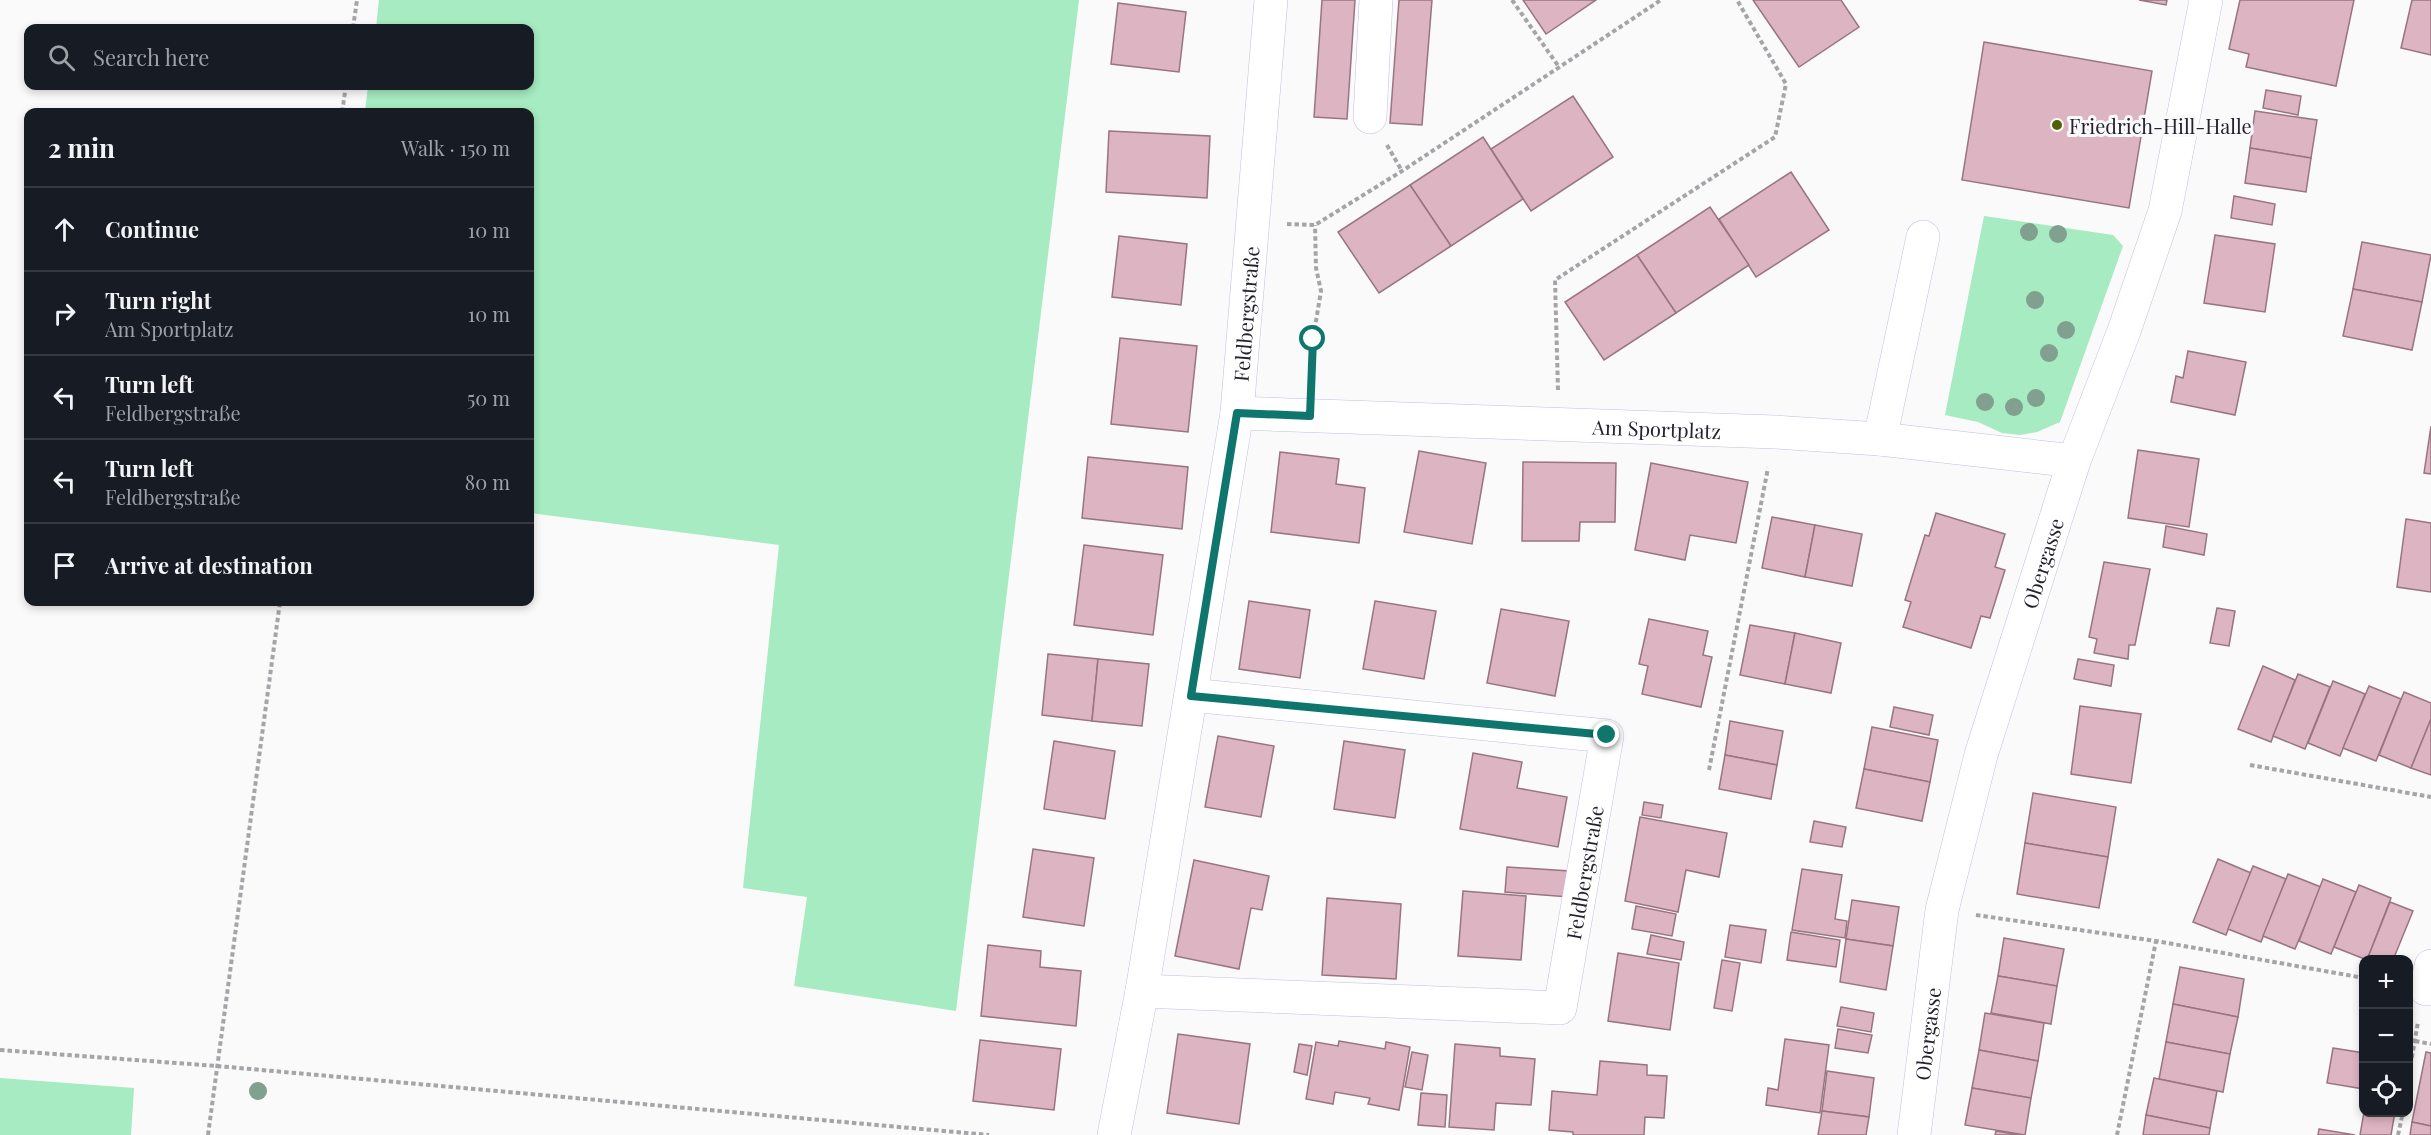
<!DOCTYPE html>
<html lang="en">
<head>
<meta charset="utf-8">
<style>
  body { margin:0; font-family:"Playfair Display",serif; background:#242831; color:#f1f3f6 }
  .controls { position:absolute; right:18px; bottom:18px; display:grid; overflow:hidden; border-radius:12px; box-shadow:0 3px 9px #0003 }
  .controls button { width:54px; height:54px; display:grid; place-items:center; padding:0; border:0; border-bottom:2px solid #363941; background:#171b24; color:#f1f3f6; font:30px sans-serif }
  .stop { position:absolute; width:18px; height:18px; margin:-14px; border:4px solid #0f766e; border-radius:50%; background:#fff }
  .stop.end { background:#0f766e; border-color:#fff; box-shadow:0 2px 6px #0008 }
  .list { margin:0; padding:0; list-style:none }
  h2 { display:flex; justify-content:space-between; align-items:center; height:78px; margin:0; padding:0 24px; font-size:26px }
  h2 small { font-size:20px; font-weight:400; color:#9ea1a6 }
  .list li { display:grid; grid-template-columns:39px 1fr auto; gap:18px; align-items:center; box-sizing:border-box; height:84px; padding:0 24px; border-top:2px solid #363941 }
  .list b { display:block; font-size:22px; white-space:nowrap }
  .list p { margin:0; font-size:20px; white-space:nowrap; color:#9ea1a6 }
  .list em { font-size:20px; font-style:normal; color:#9ea1a6 }
  .icon { flex:none; width:33px; height:33px; fill:none; stroke:currentColor; stroke-width:2; stroke-linecap:round; stroke-linejoin:round }
  .map { position:relative; flex:none; width:2431px; height:1135px; overflow:hidden }
  .search { position:absolute; background:#171b24; box-shadow:0 3px 9px #0003; left:24px; top:24px; width:510px; height:66px; display:flex; align-items:center; gap:15px; box-sizing:border-box; padding:0 21px; border-radius:12px; color:#9ea1a6; font-size:22px }
  .panel { position:absolute; background:#171b24; box-shadow:0 3px 9px #0003; left:24px; top:108px; width:510px; height:498px; border-radius:12px }
  .map>svg:first-child { display:block }
</style>
</head>
<body>
<div class="map">
<svg width="2431" height="1135" viewBox="0 0 2431 1135">
  <rect width="100%" height="100%" fill="#fafafa"/>
  <g fill="#a6ebc1">
    <path d="M379 0H1079L956 1011 794 986 807 897 743 888 779 545 530 513V112H365L368 86H530V28H376Z"/>
    <path d="M1984 216 2113 235 2123 246 2060 422 2037 432 2020 435 2002 433 1978 422 1945 415Z"/>
    <path d="M0 1078 134 1088 131 1135H0Z"/>
  </g>
  <g fill="#ddb4c2" stroke="#997481" stroke-width="1.5">
    <path d="M1322 0H1355L1347 119 1314 117Z"/>
    <path d="M1399 0H1432L1422 125 1390 123Z"/>
    <path d="M1523 0H1596L1546 34Z"/>
    <path d="M1753 0H1841L1859 27 1799 67Z"/>
    <path d="M2139 0H2167L2166 5Z"/>
    <path d="M2240 0H2354L2336 86 2246 67 2249 54 2229 49Z"/>
    <path d="M2412 0H2431V55L2401 48Z"/>
    <path d="M1118 3 1186 12 1179 72 1111 64Z"/>
    <path d="M1984 42 2152 71 2129 208 1962 180Z"/>
    <path d="M2266 90 2301 96 2298 115 2263 108Z"/>
    <path d="M1573 96 1613 157 1531 211 1491 149Z"/>
    <path d="M2255 111 2317 120 2311 158 2250 148Z"/>
    <path d="M1109 131 1210 136 1207 198 1106 192Z"/>
    <path d="M1483 137 1523 199 1451 246 1410 185Z"/>
    <path d="M2250 148 2311 158 2306 192 2245 183Z"/>
    <path d="M1791 172 1829 230 1756 277 1719 219Z"/>
    <path d="M1410 185 1451 246 1379 293 1338 232Z"/>
    <path d="M2234 196 2275 204 2272 225 2231 218Z"/>
    <path d="M1710 207 1749 265 1676 313 1637 255Z"/>
    <path d="M2215 235 2275 244 2265 312 2204 303Z"/>
    <path d="M1119 236 1187 244 1181 305 1112 297Z"/>
    <path d="M2362 242 2431 255 2422 302 2353 289Z"/>
    <path d="M1637 255 1676 313 1604 360 1565 302Z"/>
    <path d="M2353 289 2422 302 2412 350 2343 336Z"/>
    <path d="M1120 338 1197 346 1188 432 1111 424Z"/>
    <path d="M2188 351 2246 362 2235 415 2171 402 2176 376 2183 378Z"/>
    <path d="M2431 426V474L2424 473Z"/>
    <path d="M2138 450 2199 459 2189 527 2128 518Z"/>
    <path d="M1419 451 1486 463 1472 544 1404 532Z"/>
    <path d="M1280 452 1339 459 1336 484 1365 488 1359 543 1271 532Z"/>
    <path d="M1088 457 1188 467 1182 529 1082 518Z"/>
    <path d="M1523 462 1616 463 1615 522H1580L1579 541H1522Z"/>
    <path d="M1651 463 1748 482 1736 543 1690 535 1685 560 1635 550Z"/>
    <path d="M1936 513 2005 534 1995 567 2005 570 1990 618 1981 616 1971 648 1903 627 1911 602 1905 600 1925 535 1929 536Z"/>
    <path d="M1772 517 1815 525 1805 577 1762 568Z"/>
    <path d="M2406 519 2431 523V592L2397 587Z"/>
    <path d="M1815 525 1862 534 1852 586 1805 577Z"/>
    <path d="M2166 526 2207 534 2204 555 2163 547Z"/>
    <path d="M1084 545 1163 555 1153 635 1074 625Z"/>
    <path d="M2104 562 2150 569 2135 645H2129L2128 659 2094 653 2097 639 2089 637Z"/>
    <path d="M1249 601 1310 610 1300 678 1239 669Z"/>
    <path d="M1375 601 1436 611 1424 679 1363 669Z"/>
    <path d="M2217 608 2235 611 2229 646 2210 643Z"/>
    <path d="M1501 609 1569 621 1555 696 1487 683Z"/>
    <path d="M1649 619 1708 631 1703 655 1712 657 1701 707 1642 694 1648 666 1639 664Z"/>
    <path d="M1750 625 1795 633 1785 684 1740 675Z"/>
    <path d="M1795 633 1841 643 1831 693 1785 684Z"/>
    <path d="M1048 654 1098 659 1092 721 1042 715Z"/>
    <path d="M1098 659 1149 664 1142 726 1092 721Z"/>
    <path d="M2078 659 2114 665 2111 686 2074 679Z"/>
    <path d="M2263 666 2295 680 2271 742 2238 729Z"/>
    <path d="M2298 674 2330 687 2305 749 2273 736Z"/>
    <path d="M2333 681 2365 694 2340 756 2308 743Z"/>
    <path d="M2369 686 2401 699 2376 761 2343 748Z"/>
    <path d="M2404 692 2431 703V719L2411 768 2379 755Z"/>
    <path d="M2080 706 2141 714 2131 783 2071 774Z"/>
    <path d="M1894 707 1933 715 1929 735 1890 727Z"/>
    <path d="M2431 719V775L2411 768Z"/>
    <path d="M1730 721 1783 731 1777 765 1725 755Z"/>
    <path d="M1872 727 1938 740 1930 782 1864 769Z"/>
    <path d="M1218 736 1274 746 1261 817 1205 807Z"/>
    <path d="M1054 741 1115 751 1105 819 1044 809Z"/>
    <path d="M1344 741 1405 750 1395 818 1334 809Z"/>
    <path d="M1473 753 1522 762 1517 788 1567 797 1558 847 1460 829Z"/>
    <path d="M1725 755 1777 765 1771 799 1719 789Z"/>
    <path d="M1864 769 1930 782 1922 821 1856 808Z"/>
    <path d="M2033 793 2116 807 2108 857 2025 843Z"/>
    <path d="M1644 802 1663 805 1661 818 1642 815Z"/>
    <path d="M1640 817 1727 833 1719 877 1686 870 1678 912 1625 901Z"/>
    <path d="M1814 821 1846 827 1842 847 1810 842Z"/>
    <path d="M2025 843 2108 857 2099 908 2017 894Z"/>
    <path d="M1033 849 1094 858 1084 926 1023 917Z"/>
    <path d="M2218 859 2251 873 2226 935 2193 922Z"/>
    <path d="M1194 860 1269 876 1262 910 1251 908 1239 969 1175 956Z"/>
    <path d="M2253 866 2286 879 2261 942 2228 929Z"/>
    <path d="M1507 867 1570 871 1569 897 1505 892Z"/>
    <path d="M1802 869 1842 875 1835 919 1847 921 1845 938 1792 930Z"/>
    <path d="M2288 874 2321 887 2295 949 2263 936Z"/>
    <path d="M2323 879 2356 892 2331 954 2299 941Z"/>
    <path d="M2359 885 2391 898 2367 960 2334 947Z"/>
    <path d="M1463 891 1526 896 1521 960 1458 956Z"/>
    <path d="M1327 898 1401 904 1396 979 1322 975Z"/>
    <path d="M1852 900 1899 907 1893 946 1846 939Z"/>
    <path d="M2390 902 2413 911 2393 960H2367Z"/>
    <path d="M1636 906 1676 914 1672 936 1632 929Z"/>
    <path d="M1730 925 1766 930 1761 963 1725 957Z"/>
    <path d="M1791 932 1840 940 1836 967 1787 960Z"/>
    <path d="M1651 935 1684 942 1681 960 1647 954Z"/>
    <path d="M2004 938 2064 949 2057 986 1998 976Z"/>
    <path d="M1846 939 1893 946 1886 990 1840 982Z"/>
    <path d="M988 945 1041 951 1040 967 1081 971 1076 1026 981 1016Z"/>
    <path d="M1618 953 1679 963 1670 1030 1608 1021Z"/>
    <path d="M1722 960 1740 963 1732 1011 1714 1008Z"/>
    <path d="M2180 967 2244 979 2238 1017 2173 1004Z"/>
    <path d="M1998 976 2057 986 2051 1024 1991 1013Z"/>
    <path d="M2173 1004 2238 1017 2230 1054 2166 1042Z"/>
    <path d="M1841 1007 1874 1013 1871 1032 1837 1026Z"/>
    <path d="M1985 1013 2044 1023 2038 1061 1979 1050Z"/>
    <path d="M1838 1029 1872 1035 1868 1053 1835 1048Z"/>
    <path d="M1178 1034 1250 1044 1239 1124 1167 1113Z"/>
    <path d="M1785 1039 1829 1045 1820 1113 1766 1105 1768 1088 1778 1090Z"/>
    <path d="M980 1040 1061 1049 1054 1110 973 1101Z"/>
    <path d="M1339 1041 1385 1049 1386 1042 1410 1047 1399 1110 1368 1104 1370 1098 1335 1092 1333 1104 1306 1099 1316 1042 1338 1046Z"/>
    <path d="M2166 1042 2230 1054 2223 1092 2159 1079Z"/>
    <path d="M1299 1044 1312 1046 1307 1075 1294 1072Z"/>
    <path d="M1455 1044 1500 1048V1056L1535 1059 1531 1105 1496 1103 1494 1130 1449 1127Z"/>
    <path d="M2333 1048 2364 1053V1089L2327 1083Z"/>
    <path d="M1979 1050 2038 1061 2031 1098 1972 1088Z"/>
    <path d="M1412 1052 1428 1055 1422 1090 1405 1087Z"/>
    <path d="M2426 1052 2431 1053V1126L2412 1122Z"/>
    <path d="M1600 1061 1647 1065V1075L1667 1076 1664 1118 1645 1117 1644 1135H1573V1132L1549 1130 1552 1091 1597 1095Z"/>
    <path d="M1827 1071 1874 1078 1869 1117 1822 1111Z"/>
    <path d="M2154 1078 2217 1091 2210 1128 2146 1115Z"/>
    <path d="M1972 1088 2031 1098 2025 1135 1965 1125Z"/>
    <path d="M1421 1093 1447 1095 1445 1127 1418 1125Z"/>
    <path d="M1822 1111 1869 1117 1866 1135H1818Z"/>
    <path d="M2364 1112H2395L2391 1135H2360Z"/>
    <path d="M2146 1115 2210 1128 2209 1135H2143Z"/>
    <path d="M2412 1122 2431 1126V1135H2410Z"/>
    <path d="M2319 1129 2355 1135H2318Z"/>
    <path d="M1996 1131 2020 1135H1995Z"/>
  </g>
  <g fill="none" stroke-linecap="round" stroke-linejoin="round">
    <g stroke="#c5bee2" stroke-width="34">
      <g id="minor">
        <path d="M1370 117 1376 0"/>
        <path id="s1" d="M1237 413 1775 432 1880 439 2074 461"/>
        <path d="M1880 439 1923 237"/>
        <path d="M2426 989 2431 966"/>
        <path id="s2" d="M1142 991 1560 1008 1607 736 1191 695"/>
        <path id="s3" d="M1114 1135 1142 991 1237 413 1271 0"/>
        <path id="s4" d="M1914 1135 1942 910 1981 755 2074 461 2124 331 2165 211 2206 0"/>
      </g>
    </g>
    <g stroke="#a6a4a9" stroke-width="4" stroke-dasharray="4.5 3" stroke-linecap="butt">
      <path d="M1512 0 1559 67"/>
      <path d="M353 28 357 0"/>
      <path d="M342 112 346 86"/>
      <path d="M1387 145 1402 171"/>
      <path d="M1287 224 1315 225 1402 171 1661 0"/>
      <path d="M1311 382 1313 339 1321 291 1316 268 1315 225"/>
      <path d="M1558 390 1555 280 1775 137 1786 84 1737 0"/>
      <path d="M2250 765 2431 797"/>
      <path d="M1709 770 1768 468"/>
      <path d="M1976 915 2156 941 2364 978"/>
      <path d="M2415 1041 2431 1044"/>
      <path d="M0 1050 217 1066 989 1135"/>
      <path d="M2408 1080 2418 1022"/>
      <path d="M208 1135 280 602"/>
      <path d="M2117 1135 2156 941"/>
      <path d="M2398 1135 2403 1112"/>
    </g>
    <use href="#minor" stroke="#fff" stroke-width="33"/>
  </g>
  <g fill="#81a090">
    <circle cx="2029" cy="232" r="9"/>
    <circle cx="2058" cy="234" r="9"/>
    <circle cx="2035" cy="300" r="9"/>
    <circle cx="2066" cy="330" r="9"/>
    <circle cx="2049" cy="353" r="9"/>
    <circle cx="2036" cy="398" r="9"/>
    <circle cx="1985" cy="402" r="9"/>
    <circle cx="2014" cy="407" r="9"/>
    <circle cx="258" cy="1091" r="9"/>
  </g>
  <g fill="none" stroke-linecap="round" stroke-linejoin="round">
    <path stroke="#0f766e" stroke-width="8" d="M1313 339 1310 416 1237 413 1191 696 1607 735"/>
  </g>
  <circle fill="#516104" stroke="#fafafa" stroke-width="2" cx="2057" cy="125" r="6"/>
  <g text-anchor="middle" dominant-baseline="central" stroke-width="6" stroke-linejoin="round" paint-order="stroke">
    <g font-size="20" fill="#25222f" stroke="#fafafa" text-anchor="start">
      <text x="2069" y="125">Friedrich-Hill-Halle</text>
    </g>
    <g font-size="20" fill="#25222f" stroke="#fafafa">
      <text stroke="none"><textPath href="#s3" startOffset="832">Feldbergstraße</textPath></text>
      <text stroke="none"><textPath href="#s1" startOffset="420">Am Sportplatz</textPath></text>
      <text stroke="none"><textPath href="#s4" startOffset="588">Obergasse</textPath></text>
      <text stroke="none"><textPath href="#s2" startOffset="556">Feldbergstraße</textPath></text>
      <text stroke="none"><textPath href="#s4" startOffset="102">Obergasse</textPath></text>
    </g>
  </g>
</svg>
<div class="controls">
<button>+</button>
<button>−</button>
<button><svg class="icon" aria-label="locate" viewBox="0 0 24 24"><circle cx="12" cy="12" r="6"/><path d="M12 2v4M12 18v4M2 12h4M18 12h4"/></svg></button>
</div>
<div class="stop" style="left:1313px;top:339px"></div>
<div class="stop end" style="left:1607px;top:735px"></div>
<div class="search"><svg class="icon" aria-label="search" viewBox="0 0 24 24"><circle cx="10" cy="10" r="6"/><path d="M15 15l6 6"/></svg>Search here</div>
<section class="panel">
<h2>2 min<small>Walk · 150 m</small></h2>
<ul class="list">
<li><svg class="icon" aria-label="ahead" viewBox="0 0 24 24"><path d="M12 20V5M6 11l6-6 6 6"/></svg><div><b>Continue</b></div><em>10 m</em></li>
<li><svg class="icon" aria-label="right" viewBox="0 0 24 24"><path d="M7 20v-9h11M14 6l5 5-5 5"/></svg><div><b>Turn right</b><p>Am Sportplatz</p></div><em>10 m</em></li>
<li><svg class="icon" aria-label="left" viewBox="0 0 24 24"><path d="M17 20v-9H6M10 6l-5 5 5 5"/></svg><div><b>Turn left</b><p>Feldbergstraße</p></div><em>50 m</em></li>
<li><svg class="icon" aria-label="left" viewBox="0 0 24 24"><path d="M17 20v-9H6M10 6l-5 5 5 5"/></svg><div><b>Turn left</b><p>Feldbergstraße</p></div><em>80 m</em></li>
<li><svg class="icon" aria-label="arrive" viewBox="0 0 24 24"><path d="M6 21V4h12l-3 4 3 4H6"/></svg><div><b>Arrive at destination</b></div></li>
</ul>
</section>
</div>
</body>
</html>
